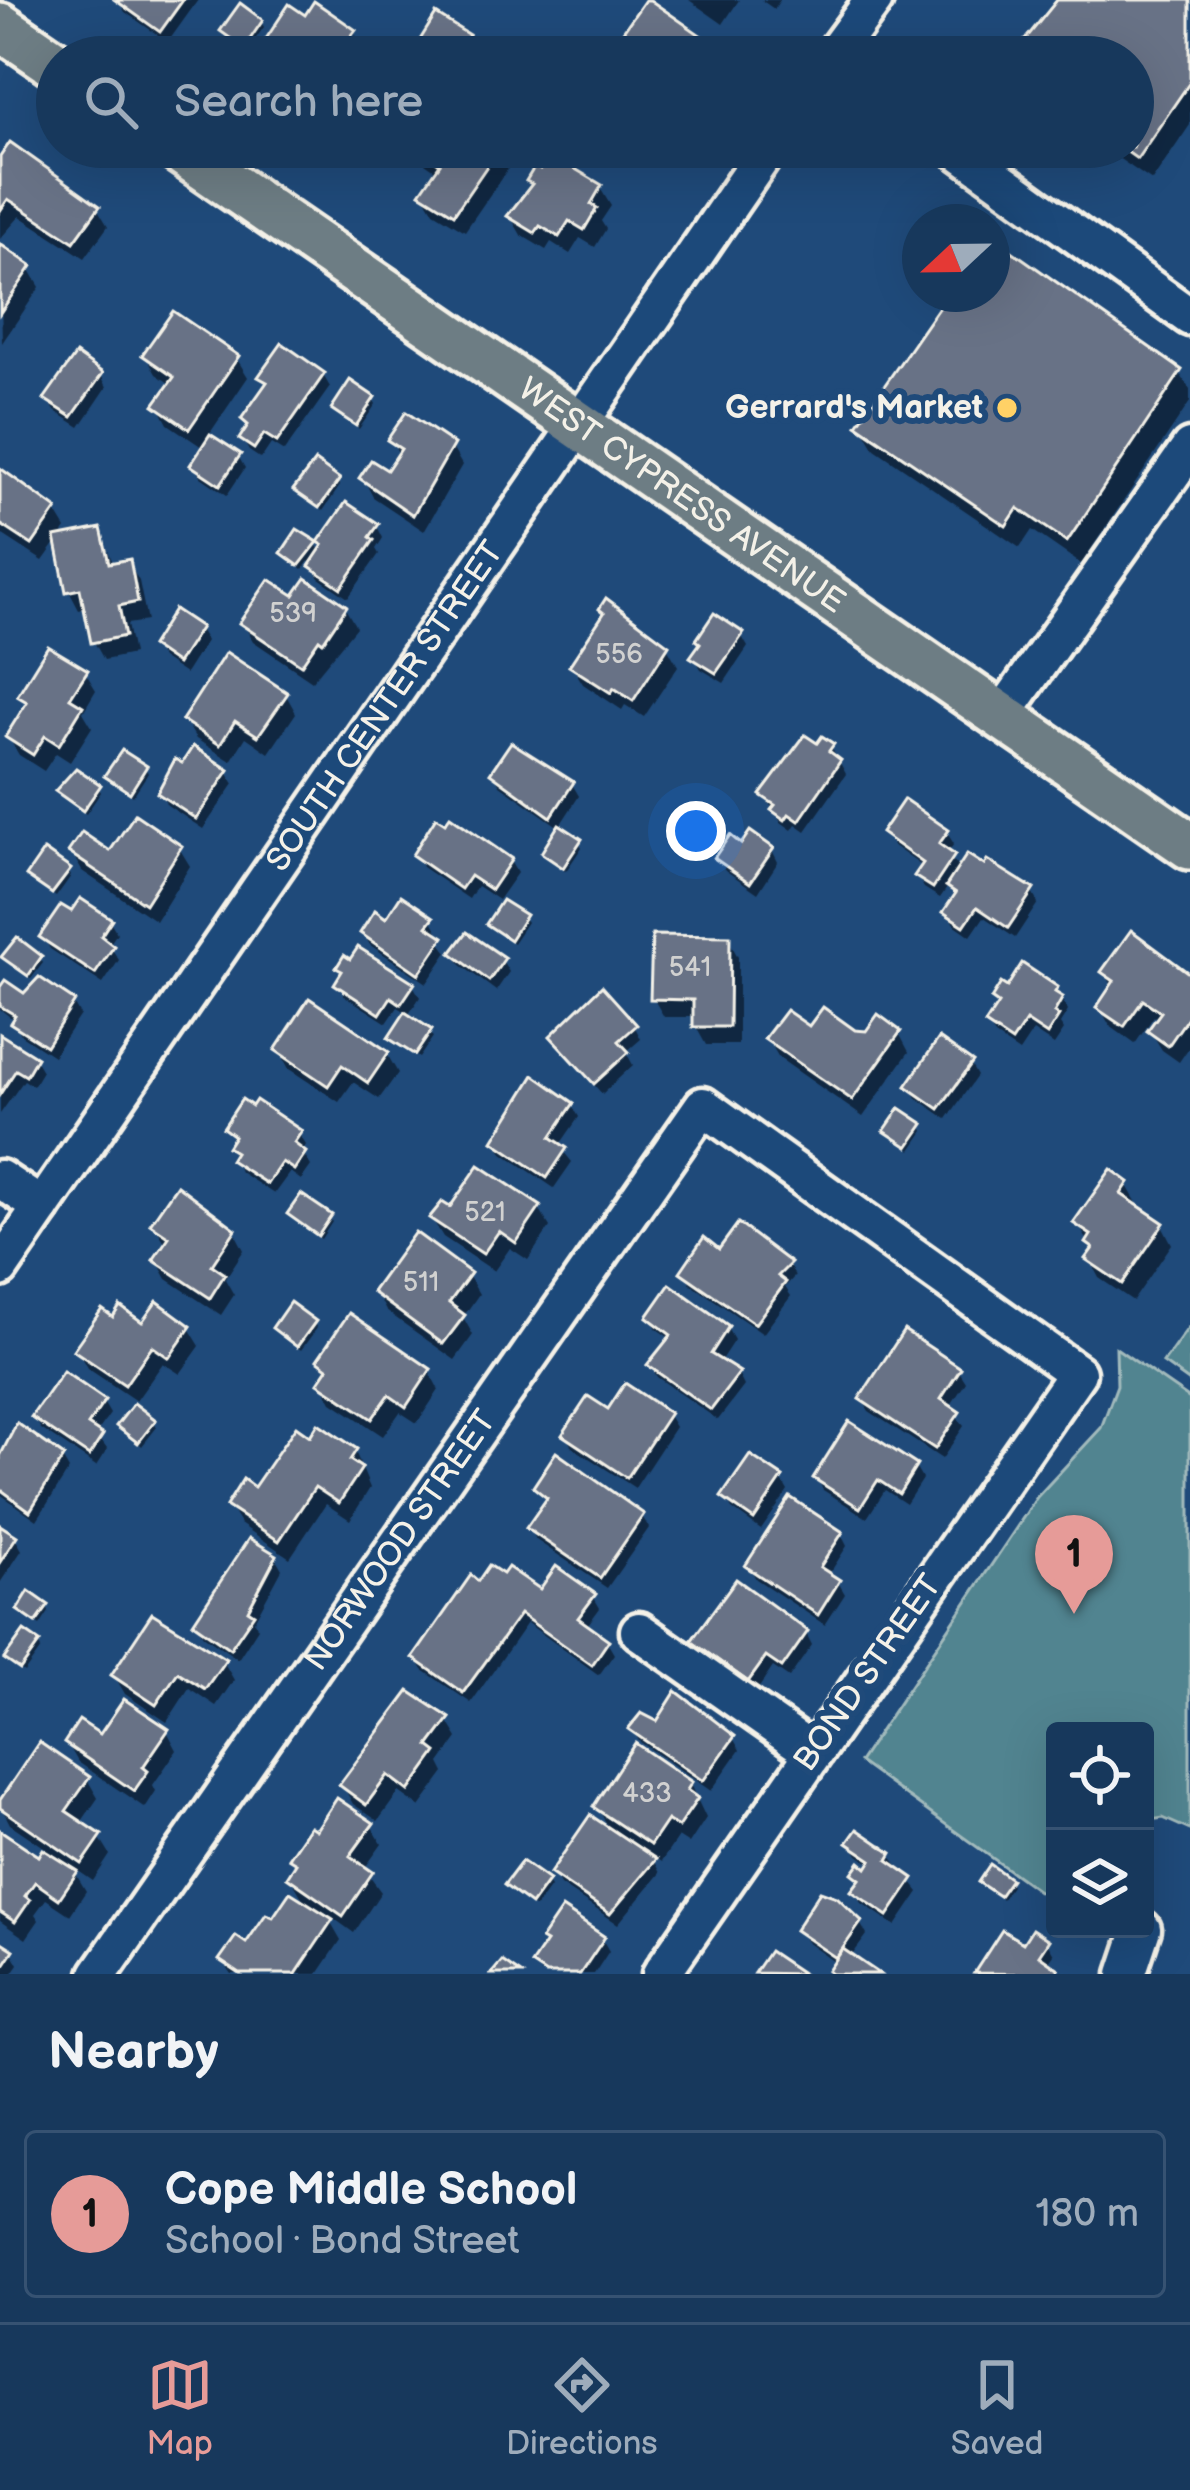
<!DOCTYPE html>
<html lang="en">
<head>
<meta charset="utf-8">
<style>
  body { margin:0; font-family:"Balsamiq Sans",sans-serif; background:#244365; color:#f1f3f6 }
  .controls { position:absolute; right:36px; bottom:36px; display:grid; overflow:hidden; border-radius:12px; box-shadow:0 12px 48px #0002 }
  .controls button { width:108px; height:108px; display:grid; place-items:center; padding:0; border:0; border-bottom:3px solid #365272; background:#17385c; color:#f1f3f6; font:60px sans-serif }
  .compass { position:absolute; left:902px; top:204px; width:108px; height:108px; border-radius:50%; background:#17385c; box-shadow:0 12px 48px #0002; rotate:248deg }
  .you { position:absolute; left:696px; top:831px; width:42px; height:42px; margin:-30px; border:9px solid #fff; border-radius:50%; background:#1a73e8; box-shadow:0 0 0 18px #1a73e833 }
  .badge { display:grid; place-items:center; width:78px; height:78px; border-radius:50%; background:#e69b98; color:#111; font-size:39px; font-weight:700 }
  .pin { position:absolute; translate:-50% -99px; filter:drop-shadow(0 3px 6px #0008) }
  .pin::after { content:''; position:absolute; top:63px; width:42px; height:36px; background:inherit; clip-path:polygon(0 0,100% 0,50% 100%) }
  .list { margin:0; padding:0; list-style:none }
  h2 { display:flex; justify-content:space-between; align-items:center; height:156px; margin:0; padding:0 48px; font-size:51px }
  h2 small { font-size:39px; font-weight:400; color:#9eacbb }
  .list li { display:grid; grid-template-columns:78px 1fr auto; gap:36px; align-items:center; box-sizing:border-box; height:168px; margin:0 24px 24px; padding:0 24px; border:3px solid #365272; border-radius:12px }
  .list b { display:block; font-size:45px; white-space:nowrap }
  .list p { margin:0; font-size:39px; white-space:nowrap; color:#9eacbb }
  .list em { font-size:39px; font-style:normal; color:#9eacbb }
  .icon { flex:none; width:66px; height:66px; fill:none; stroke:currentColor; stroke-width:2; stroke-linecap:round; stroke-linejoin:round }
  .map { position:relative; flex:none; width:1190px; height:1974px; overflow:hidden }
  .search { position:absolute; background:#17385c; box-shadow:0 12px 48px #0002; left:36px; right:36px; top:36px; height:132px; display:flex; align-items:center; gap:30px; box-sizing:border-box; padding:0 42px; border-radius:66px; color:#9eacbb; font-size:45px }
  .sheet { height:348px; background:#17385c }
  nav { display:flex; justify-content:space-around; align-items:center; box-sizing:border-box; height:168px; border-top:3px solid #365272; background:#17385c; font-size:33px; color:#9eacbb }
  nav a { display:grid; justify-items:center; gap:6px }
  nav .on { color:#e69b98 }
  .map>svg:first-child { display:block }
</style>
</head>
<body>
<div class="map">
<svg width="1190" height="1974" viewBox="0 0 1190 1974">
  <rect width="100%" height="100%" fill="#1f4a7a"/>
  <filter id="ink" filterUnits="userSpaceOnUse"><feTurbulence type="fractalNoise" baseFrequency=".00833" numOctaves="2"/><feDisplacementMap in="SourceGraphic" scale="24" xChannelSelector="R" yChannelSelector="G"/><feConvolveMatrix kernelMatrix="1 2 1 2 8 2 1 2 1" color-interpolation-filters="sRGB"/></filter>
  <g filter="url(#ink)">
    <g fill="#518490" stroke="#a2babc" stroke-width="3">
      <path d="M1188 1328 1190 1329V1382L1163 1363Z"/>
      <path d="M1116 1348 1190 1399V1830L1163 1818 1145 1821V1731H1055V1903L859 1762 1037 1497 1101 1428 1117 1385Z"/>
    </g>
    <g fill="#0007">
      <path d="M118 0H198L168 42 125 12Z"/>
      <path d="M689 0H739L723 24Z"/>
      <path d="M761 0H780L774 9Z"/>
      <path d="M1060 0H1190V125L1152 181 1102 147H1133V57H1015Z"/>
      <path d="M306 19 354 32 364 50 360 57H340L356 35H348L340 57H257Z"/>
      <path d="M261 22 264 27 247 51 224 31Z"/>
      <path d="M467 38 474 50 469 57H420L417 51Z"/>
      <path d="M372 147H408L397 164Z"/>
      <path d="M414 147 499 148 509 167 465 231 434 212 423 193 438 172 422 161Z"/>
      <path d="M0 162 97 208 108 226 85 258 20 216 0 239Z"/>
      <path d="M529 181 600 188 611 206 601 221 606 229 595 247 580 238 570 254 551 242 546 250 521 235 510 216 533 187Z"/>
      <path d="M992 241 1179 372 1190 390V402L1081 564 1032 530 1020 548 875 449 861 425 952 294H992Z"/>
      <path d="M0 248 29 268 40 287 2 343Z"/>
      <path d="M146 356 237 359 248 377 208 436 238 456 245 468 227 495 201 477 194 465 205 449 168 424 158 405 172 385 156 374Z"/>
      <path d="M101 375 107 387 80 427 55 411 48 399Z"/>
      <path d="M323 375 330 387 284 452 271 444 261 459 249 451 242 439 249 429 244 420 268 387 262 377Z"/>
      <path d="M373 399 376 404 359 429 335 410Z"/>
      <path d="M391 440 451 446 462 465 424 531 373 497 363 478 388 474 400 456Z"/>
      <path d="M0 472 55 511 66 529 59 539 100 531 114 565 128 562 139 581 147 621 127 624 133 654 104 660 94 642 87 608 79 610 69 591 58 540 43 561 3 535 0 540Z"/>
      <path d="M337 481 340 486 323 511 297 490Z"/>
      <path d="M377 526 383 538 376 549 379 554 348 598 319 578 309 561 303 569 284 553 316 544 322 554Z"/>
      <path d="M295 600 345 608 356 627 312 681 253 641 243 623Z"/>
      <path d="M199 629 206 641 185 674 161 658 154 646Z"/>
      <path d="M741 635 748 647 724 683 701 669 694 657Z"/>
      <path d="M667 647 678 666 644 717 625 705 622 710 583 684 572 666Z"/>
      <path d="M85 672 96 690 83 712 92 727 70 762 56 753 44 771 19 755 8 737 27 706 21 696Z"/>
      <path d="M286 695 296 713 269 753 246 737 231 761 196 739 185 720Z"/>
      <path d="M831 746 846 774 806 831 796 824 792 830 781 822 764 795 817 747Z"/>
      <path d="M145 768 148 773 133 796 108 776Z"/>
      <path d="M227 772 234 784 203 829 167 805 160 793Z"/>
      <path d="M493 773 572 784 579 796 559 827 500 785Z"/>
      <path d="M98 787 101 792 86 814 59 792Z"/>
      <path d="M885 833H947L954 844 947 853 960 870 1031 891 1038 903 1015 938 984 917 971 936 954 924 947 912 956 898 949 885 940 898 924 888 917 876 923 867 892 845Z"/>
      <path d="M579 842 582 847 566 871 544 853Z"/>
      <path d="M179 848 190 866 156 921 82 871 71 852 111 855Z"/>
      <path d="M742 848 772 850 778 862 758 893 725 870 718 858Z"/>
      <path d="M416 855 510 861 517 873 498 900 477 886 469 899 422 867Z"/>
      <path d="M68 871 71 876 56 897 29 876Z"/>
      <path d="M524 918 527 922 513 943 490 925Z"/>
      <path d="M431 919 438 931 435 935 448 952 427 983 370 945 363 933 387 922Z"/>
      <path d="M110 921 117 933 109 945 119 960 103 984 50 949 43 937Z"/>
      <path d="M728 939 738 957V1045H706L696 1027V1017H664L653 998Z"/>
      <path d="M454 954 502 960 509 972 496 991 461 965Z"/>
      <path d="M5 957 40 958 43 963 31 979Z"/>
      <path d="M340 968 413 985 420 997 407 1017 433 1037 419 1058 392 1038 408 1013 398 1007 387 1023 345 996 338 984 344 975Z"/>
      <path d="M1105 972 1190 979V1046L1179 1062 1162 1050 1151 1032 1159 1020 1154 1016 1135 1044 1110 1026 1100 1008 1113 988Z"/>
      <path d="M1056 989 1068 1011 1060 1024 1064 1030 1054 1045 1033 1031 1019 1052 995 1036 988 1024 999 1008 994 999Z"/>
      <path d="M0 993 73 1003 80 1015 53 1056 21 1035 15 1021 0 1009Z"/>
      <path d="M635 1027 641 1039 626 1052 633 1065 602 1094 553 1037Z"/>
      <path d="M854 1033H899L909 1052 863 1117 779 1058 768 1039Z"/>
      <path d="M0 1037 35 1059 42 1071 33 1086 24 1080 0 1114Z"/>
      <path d="M279 1050 387 1054 398 1073 379 1099 353 1082 339 1102 289 1069Z"/>
      <path d="M970 1064 977 1076 947 1119 917 1098 910 1086Z"/>
      <path d="M572 1105 579 1117 559 1146 572 1162 554 1188 503 1153 496 1141Z"/>
      <path d="M922 1126 924 1131 911 1150 888 1131Z"/>
      <path d="M226 1128 299 1134 306 1145 302 1152 311 1166 301 1180 290 1172 274 1194 240 1172 230 1147 234 1141Z"/>
      <path d="M1126 1184 1137 1203 1134 1207 1162 1225 1172 1244 1133 1301 1099 1278 1089 1259 1094 1251 1077 1223Z"/>
      <path d="M539 1209 550 1227 528 1260 510 1248 494 1271 443 1237 432 1219 451 1212Z"/>
      <path d="M290 1215 329 1218 332 1222 321 1239Z"/>
      <path d="M154 1225 234 1231 244 1250 225 1279 234 1295 221 1315 167 1279 157 1261 167 1245Z"/>
      <path d="M720 1253 789 1265 795 1276 785 1287 791 1296 763 1334 691 1284 684 1272Z"/>
      <path d="M468 1275 479 1294 463 1317 473 1335 455 1360 386 1311 376 1292Z"/>
      <path d="M650 1317 727 1328 734 1340 719 1363 738 1374 744 1386 718 1420 657 1377 651 1366 671 1339 657 1329Z"/>
      <path d="M113 1321 189 1328 200 1346 180 1374 163 1363 136 1401 87 1368 77 1350Z"/>
      <path d="M314 1323 317 1328 301 1350 275 1328Z"/>
      <path d="M321 1360 429 1371 439 1390 417 1423 400 1412 383 1436 332 1402 322 1383 328 1373Z"/>
      <path d="M959 1371 966 1382 949 1408 964 1426 942 1459 869 1411 862 1399Z"/>
      <path d="M103 1402 110 1414 96 1434 107 1449 96 1466 41 1429 34 1417Z"/>
      <path d="M609 1413 668 1415 675 1427 635 1488 572 1447 566 1436Z"/>
      <path d="M154 1422 157 1427 142 1446 119 1426Z"/>
      <path d="M310 1440 355 1451 370 1488 350 1520 326 1504 290 1558 240 1524 229 1506 255 1492Z"/>
      <path d="M62 1458 69 1470 37 1520 0 1494V1459Z"/>
      <path d="M915 1467 922 1479 906 1504 885 1490 867 1518 823 1490 817 1478Z"/>
      <path d="M781 1479 788 1491 761 1530 732 1509 725 1497Z"/>
      <path d="M537 1487 642 1516 649 1528 607 1588 536 1540 529 1528 547 1502Z"/>
      <path d="M0 1528 15 1538 22 1550 0 1583Z"/>
      <path d="M841 1534 847 1546 828 1576 838 1582 845 1594 825 1625 756 1579 749 1567Z"/>
      <path d="M275 1557 282 1569 254 1621 258 1628 238 1659 203 1635 196 1623Z"/>
      <path d="M479 1585 593 1596 600 1608 586 1627 607 1642 614 1654 599 1675 527 1623 471 1703 423 1670 416 1658Z"/>
      <path d="M47 1607 49 1612 40 1626 20 1610Z"/>
      <path d="M806 1633 812 1645 789 1678 773 1667 756 1692 702 1653 695 1641Z"/>
      <path d="M38 1644 41 1649 24 1673 11 1664 8 1660Z"/>
      <path d="M223 1661 234 1680 216 1706 189 1688 167 1722 125 1694 114 1675Z"/>
      <path d="M447 1720 458 1738 440 1763 445 1773 420 1807 399 1792 378 1821 353 1804 343 1786Z"/>
      <path d="M658 1725 733 1738 740 1750 711 1791 639 1741 632 1729Z"/>
      <path d="M167 1731 177 1750 153 1785 156 1791 145 1808 78 1762 67 1743Z"/>
      <path d="M87 1779 98 1798 80 1824 99 1837 110 1855 93 1881 71 1866 86 1891 70 1915 46 1899 35 1914 39 1920 26 1939 0 1921V1835L40 1860 47 1849 10 1824 0 1805Z"/>
      <path d="M690 1784 706 1818 689 1844 678 1837 661 1862 650 1854 660 1873 618 1924 560 1885 554 1873 612 1833 597 1807Z"/>
      <path d="M371 1825 382 1844 364 1869 381 1892 354 1933 325 1912 341 1940 318 1974H231L223 1961 247 1947 273 1921 307 1906 290 1877 297 1867 292 1858 317 1834Z"/>
      <path d="M851 1843 890 1855 919 1892 896 1926 862 1903 855 1891 861 1882 856 1873 868 1872 873 1865 858 1855Z"/>
      <path d="M1009 1881 1011 1886 1002 1899 982 1882Z"/>
      <path d="M547 1882 550 1887 535 1908 507 1885Z"/>
      <path d="M860 1923 867 1935 850 1958 874 1974H833L837 1964 806 1942 799 1930Z"/>
      <path d="M602 1939 609 1951 594 1974H541L535 1964Z"/>
      <path d="M1047 1942 1054 1954 1047 1964 1059 1974 977 1973 1023 1947Z"/>
      <path d="M0 1944 12 1952 19 1964 12 1974H0Z"/>
    </g>
    <g fill="#677286" stroke="#f4f1e8" stroke-width="3">
      <path d="M115 0H183L160 32Z"/>
      <path d="M645 0H650L722 50 717 57H632L614 44Z"/>
      <path d="M1057 0H1190V82L1137 159 1120 147H1133V57H1011Z"/>
      <path d="M314 1 356 30 346 43 353 48 347 57H254L289 4 305 15Z"/>
      <path d="M240 3 263 20 244 48 220 31Z"/>
      <path d="M436 14 469 35 456 57H422L413 51Z"/>
      <path d="M10 142 100 206 74 242 8 199 0 211V157Z"/>
      <path d="M415 147H500L454 214 420 193 440 164Z"/>
      <path d="M550 154 602 185 591 204 597 208 584 230 569 221 559 237 540 226 535 233 507 216 532 184 526 181 535 166 540 169Z"/>
      <path d="M992 237 1182 370 1067 542 1018 508 1006 526 857 425 948 294H992Z"/>
      <path d="M0 244 32 266 0 313Z"/>
      <path d="M173 311 239 356 189 429 154 405 174 377 142 355Z"/>
      <path d="M282 343 325 373 277 442 264 434 254 449 239 439 248 425 241 419 267 382 258 377Z"/>
      <path d="M76 354 103 373 72 417 44 399Z"/>
      <path d="M350 380 375 397 356 426 331 409Z"/>
      <path d="M406 412 454 444 413 515 359 478 371 460 387 470 401 449 387 440Z"/>
      <path d="M210 434 241 454 220 485 190 465Z"/>
      <path d="M315 461 340 479 319 508 293 490Z"/>
      <path d="M0 468 57 509 32 545 0 524Z"/>
      <path d="M346 502 379 524 370 537 374 540 341 588 309 566 323 545 318 542Z"/>
      <path d="M101 528 109 563 130 559 138 602 119 606 125 636 91 643 80 589 66 592 55 537Z"/>
      <path d="M297 529 318 542 299 566 281 553Z"/>
      <path d="M306 578 347 606 323 642 319 639 301 665 239 623 269 579 294 595Z"/>
      <path d="M606 598 669 645 633 701 614 688 611 693 569 666 604 613 599 609Z"/>
      <path d="M174 609 201 627 177 664 151 646Z"/>
      <path d="M714 613 744 633 716 673 690 657 700 643 696 640Z"/>
      <path d="M48 646 88 670 70 698 83 706 59 745 45 736 33 755 5 737 27 702 17 696Z"/>
      <path d="M226 652 288 693 258 736 235 721 220 745 182 720Z"/>
      <path d="M805 735 817 743 822 736 834 744 829 751 841 760 799 821 789 814 785 820 771 810 775 805 760 795Z"/>
      <path d="M511 742 574 782 551 817 490 773Z"/>
      <path d="M193 746 229 770 196 819 157 793 175 759 182 763Z"/>
      <path d="M122 750 147 766 130 793 104 776Z"/>
      <path d="M76 768 101 785 83 811 55 791Z"/>
      <path d="M904 799 949 830 939 844 955 855 933 888 914 876 923 863 881 833Z"/>
      <path d="M135 814 182 846 145 904 68 852 82 832 110 851Z"/>
      <path d="M450 816 512 859 491 890 470 876 461 889 412 855 436 817 445 823Z"/>
      <path d="M559 824 582 839 563 868 541 853Z"/>
      <path d="M750 831 774 848 750 883 714 858 730 835 741 844Z"/>
      <path d="M44 850 71 869 52 894 26 876Z"/>
      <path d="M967 854 984 865 987 860 1034 889 1008 928 977 907 964 926 943 912 956 893 946 886Z"/>
      <path d="M401 895 434 917 427 926 444 937 419 974 360 933 375 910 386 918Z"/>
      <path d="M80 898 112 919 101 936 114 946 95 974 39 937 61 905 71 911Z"/>
      <path d="M502 900 526 915 510 940 486 924Z"/>
      <path d="M1131 930 1190 974V1014L1168 1046 1147 1031 1161 1012 1143 1000 1124 1027 1096 1008 1114 981 1101 972Z"/>
      <path d="M467 932 505 958 489 981 451 953Z"/>
      <path d="M652 935 730 936 729 1027H693V1000L650 999Z"/>
      <path d="M17 937 42 956 28 976 1 957Z"/>
      <path d="M358 947 415 983 401 1004 391 997 380 1014 334 984 342 971 336 968 344 955 350 959Z"/>
      <path d="M1022 963 1058 987 1055 992 1063 997 1054 1013 1059 1016 1047 1035 1026 1021 1012 1042 985 1024 998 1004 991 999 1001 983 1007 987Z"/>
      <path d="M39 977 75 1001 46 1046 10 1023 15 1015 0 1006V987L5 980 24 993Z"/>
      <path d="M602 986 637 1025 619 1041 629 1052 594 1084 550 1036Z"/>
      <path d="M309 998 389 1052 368 1083 342 1065 328 1086 275 1050Z"/>
      <path d="M823 1007 855 1030 866 1031 878 1014 901 1031 852 1100 764 1039 786 1010 809 1026Z"/>
      <path d="M405 1012 432 1030 415 1055 388 1038Z"/>
      <path d="M0 1034 37 1057 26 1076 16 1070 0 1094Z"/>
      <path d="M939 1038 973 1062 939 1109 906 1086Z"/>
      <path d="M534 1075 574 1103 551 1137 567 1148 547 1178 493 1141Z"/>
      <path d="M242 1099 252 1106 256 1100 302 1131 294 1143 306 1152 294 1170 282 1162 267 1184 230 1160 235 1152 227 1147 234 1136 223 1128Z"/>
      <path d="M900 1108 924 1124 908 1147 884 1131Z"/>
      <path d="M479 1165 541 1206 516 1243 499 1231 483 1254 429 1218 442 1202 450 1207Z"/>
      <path d="M1111 1169 1129 1182 1121 1194 1164 1223 1122 1284 1085 1259 1093 1248 1086 1243 1091 1235 1073 1223Z"/>
      <path d="M177 1185 236 1229 212 1265 225 1274 210 1298 153 1260 169 1237 150 1224Z"/>
      <path d="M301 1194 332 1215 318 1236 287 1214Z"/>
      <path d="M738 1223 791 1263 778 1276 786 1282 755 1324 680 1272 704 1237 719 1249Z"/>
      <path d="M415 1232 471 1273 449 1303 465 1315 443 1344 372 1292Z"/>
      <path d="M670 1284 729 1326 711 1354 740 1372 711 1410 647 1365 671 1335 647 1317Z"/>
      <path d="M157 1301 191 1326 169 1358 152 1346 125 1385 73 1350 102 1309 113 1317 120 1306 142 1322Z"/>
      <path d="M290 1302 316 1321 297 1347 272 1328Z"/>
      <path d="M349 1313 431 1369 406 1407 389 1395 372 1419 318 1383 328 1368 317 1360Z"/>
      <path d="M904 1330 961 1368 941 1399 960 1412 935 1449 859 1399Z"/>
      <path d="M63 1371 105 1400 88 1425 103 1435 89 1456 31 1417Z"/>
      <path d="M625 1383 670 1413 627 1478 562 1435 588 1396 608 1409Z"/>
      <path d="M134 1403 156 1420 138 1443 116 1426Z"/>
      <path d="M849 1421 917 1465 899 1494 878 1480 860 1508 813 1478Z"/>
      <path d="M17 1423 64 1456 30 1511 0 1489V1456Z"/>
      <path d="M318 1423 357 1449 350 1460 362 1468 339 1503 315 1487 279 1541 226 1506 243 1479 254 1487 296 1426 310 1436Z"/>
      <path d="M556 1452 644 1514 600 1578 526 1528 547 1498 533 1487Z"/>
      <path d="M750 1455 783 1477 754 1520 721 1497Z"/>
      <path d="M790 1497 843 1532 820 1567 840 1580 818 1615 745 1566Z"/>
      <path d="M0 1525 17 1536 0 1562Z"/>
      <path d="M249 1538 277 1555 248 1610 254 1614 230 1649 193 1623Z"/>
      <path d="M489 1565 503 1574 508 1567 540 1589 556 1566 596 1594 578 1618 609 1640 592 1665 520 1614 463 1693 413 1658 471 1575 478 1581Z"/>
      <path d="M736 1579 808 1631 782 1668 766 1657 748 1682 691 1641Z"/>
      <path d="M29 1591 49 1605 36 1623 17 1610Z"/>
      <path d="M152 1613 226 1659 205 1689 178 1672 156 1705 111 1675Z"/>
      <path d="M24 1631 40 1642 20 1670 4 1659Z"/>
      <path d="M409 1691 450 1718 429 1746 437 1752 409 1791 388 1775 366 1805 339 1785Z"/>
      <path d="M676 1691 735 1736 703 1781 628 1729 641 1713 657 1721Z"/>
      <path d="M124 1699 169 1729 143 1767 148 1771 134 1791 64 1743 79 1720 100 1734Z"/>
      <path d="M39 1742 90 1777 66 1811 102 1835 82 1864 0 1808V1800Z"/>
      <path d="M635 1743 692 1782 687 1790 698 1798 678 1827 667 1820 650 1845 593 1807Z"/>
      <path d="M337 1798 374 1823 350 1856 373 1872 343 1916 287 1877 296 1863 288 1858 310 1826 316 1830Z"/>
      <path d="M590 1815 656 1859 610 1914 550 1873Z"/>
      <path d="M857 1829 892 1853 888 1860 914 1878 888 1916 851 1891 860 1879 852 1873 860 1862 867 1868 872 1860 847 1843Z"/>
      <path d="M0 1830 39 1856 43 1849 78 1871 59 1899 35 1882 25 1896 30 1900 15 1922 0 1912Z"/>
      <path d="M522 1861 549 1880 531 1905 504 1885Z"/>
      <path d="M990 1864 1011 1879 999 1896 978 1882Z"/>
      <path d="M820 1891 837 1897 862 1921 836 1958 795 1930Z"/>
      <path d="M290 1892 333 1919 296 1974H240L219 1960 236 1936 246 1943 266 1914 273 1917Z"/>
      <path d="M562 1908 605 1937 580 1974H546L531 1964 546 1942 541 1939Z"/>
      <path d="M1032 1929 1049 1940 1039 1955 1059 1969 1056 1974 974 1973 1002 1930 1023 1943Z"/>
      <path d="M0 1941 14 1950 0 1971Z"/>
      <path d="M843 1949 880 1974H832L828 1971Z"/>
      <path d="M769 1951 803 1974 754 1973Z"/>
      <path d="M502 1961 521 1974H491Z"/>
    </g>
    <g fill="none" stroke-linecap="round" stroke-linejoin="round">
      <g stroke="#f4f1e8" stroke-width="45">
        <g id="minor">
          <path d="M832 57 874 0"/>
          <path d="M954 147 1190 317"/>
          <path d="M1001 717 1190 448"/>
          <path d="M0 1179 42 1207"/>
          <path id="s1" d="M0 1268 769 147"/>
          <path d="M639 1631 812 1752"/>
          <path id="s2" d="M99 1974 703 1106 1077 1373 661 1974"/>
          <path d="M1127 1974 1142 1929"/>
        </g>
      </g>
      <g stroke="#f4f1e8" stroke-width="54">
        <g id="major">
          <path d="M0 26 57 65"/>
          <path id="s3" d="M175 147 1190 846"/>
        </g>
      </g>
      <use href="#minor" stroke="#1f4a7a" stroke-width="36"/>
      <use href="#major" stroke="#6d7d84" stroke-width="45"/>
    </g>
  </g>
  <circle fill="#ffd166" stroke="#1f4a7a" stroke-width="4.5" cx="1007" cy="408" r="12"/>
  <g text-anchor="middle" dominant-baseline="central" stroke-width="12" stroke-linejoin="round" paint-order="stroke">
    <g font-size="27" fill="#d1d1d0">
      <text x="293" y="614">539</text>
      <text x="619" y="655">556</text>
      <text x="690" y="968">541</text>
      <text x="485" y="1213">521</text>
      <text x="421" y="1283">511</text>
      <text x="647" y="1794">433</text>
    </g>
    <g font-size="33" font-weight="bold" fill="#f4f1e8" stroke="#1f4a7a" text-anchor="end">
      <text x="983" y="408">Gerrard's Market</text>
    </g>
    <g font-size="33" fill="#f4f1e8" stroke="#1f4a7a">
      <text stroke="none"><textPath href="#s3" startOffset="615">WEST CYPRESS AVENUE</textPath></text>
      <text stroke="none"><textPath href="#s1" startOffset="681">SOUTH CENTER STREET</textPath></text>
      <text stroke="none"><textPath href="#s2" startOffset="528">NORWOOD STREET</textPath></text>
      <text transform="translate(868 1673) rotate(-55)">BOND STREET</text>
    </g>
  </g>
</svg>
<div class="controls">
<button><svg class="icon" aria-label="locate" viewBox="0 0 24 24"><circle cx="12" cy="12" r="6"/><path d="M12 2v4M12 18v4M2 12h4M18 12h4"/></svg></button>
<button><svg class="icon" aria-label="layers" viewBox="0 0 24 24"><path d="M12 4l9 5-9 5-9-5zM3 14l9 5 9-5"/></svg></button>
</div>
<svg class="compass" viewBox="-18 -18 36 36"><path d="M0-13l5 13h-10z" fill="#e53935"/><path d="M0 13l5-13h-10z" fill="#9eacbb"/></svg>
<div class="you"></div>
<div class="pin badge" style="left:1074px;top:1614px">1</div>
<div class="search"><svg class="icon" aria-label="search" viewBox="0 0 24 24"><circle cx="10" cy="10" r="6"/><path d="M15 15l6 6"/></svg>Search here</div>
</div>
<section class="sheet">
<h2>Nearby<small></small></h2>
<ul class="list">
<li><span class="badge">1</span><div><b>Cope Middle School</b><p>School · Bond Street</p></div><em>180 m</em></li>
</ul>
</section>
<nav>
<a class="on"><svg class="icon" aria-label="map" viewBox="0 0 24 24"><path d="M3 6l6-2 6 2 6-2v14l-6 2-6-2-6 2zM9 4v14M15 6v14"/></svg>Map</a>
<a><svg class="icon" aria-label="directions" viewBox="0 0 24 24"><path d="M12 3l9 9-9 9-9-9zM9 14v-3h6M13 9l2 2-2 2"/></svg>Directions</a>
<a><svg class="icon" aria-label="saved" viewBox="0 0 24 24"><path d="M7 4h10v16l-5-4-5 4z"/></svg>Saved</a>
</nav>
</body>
</html>
